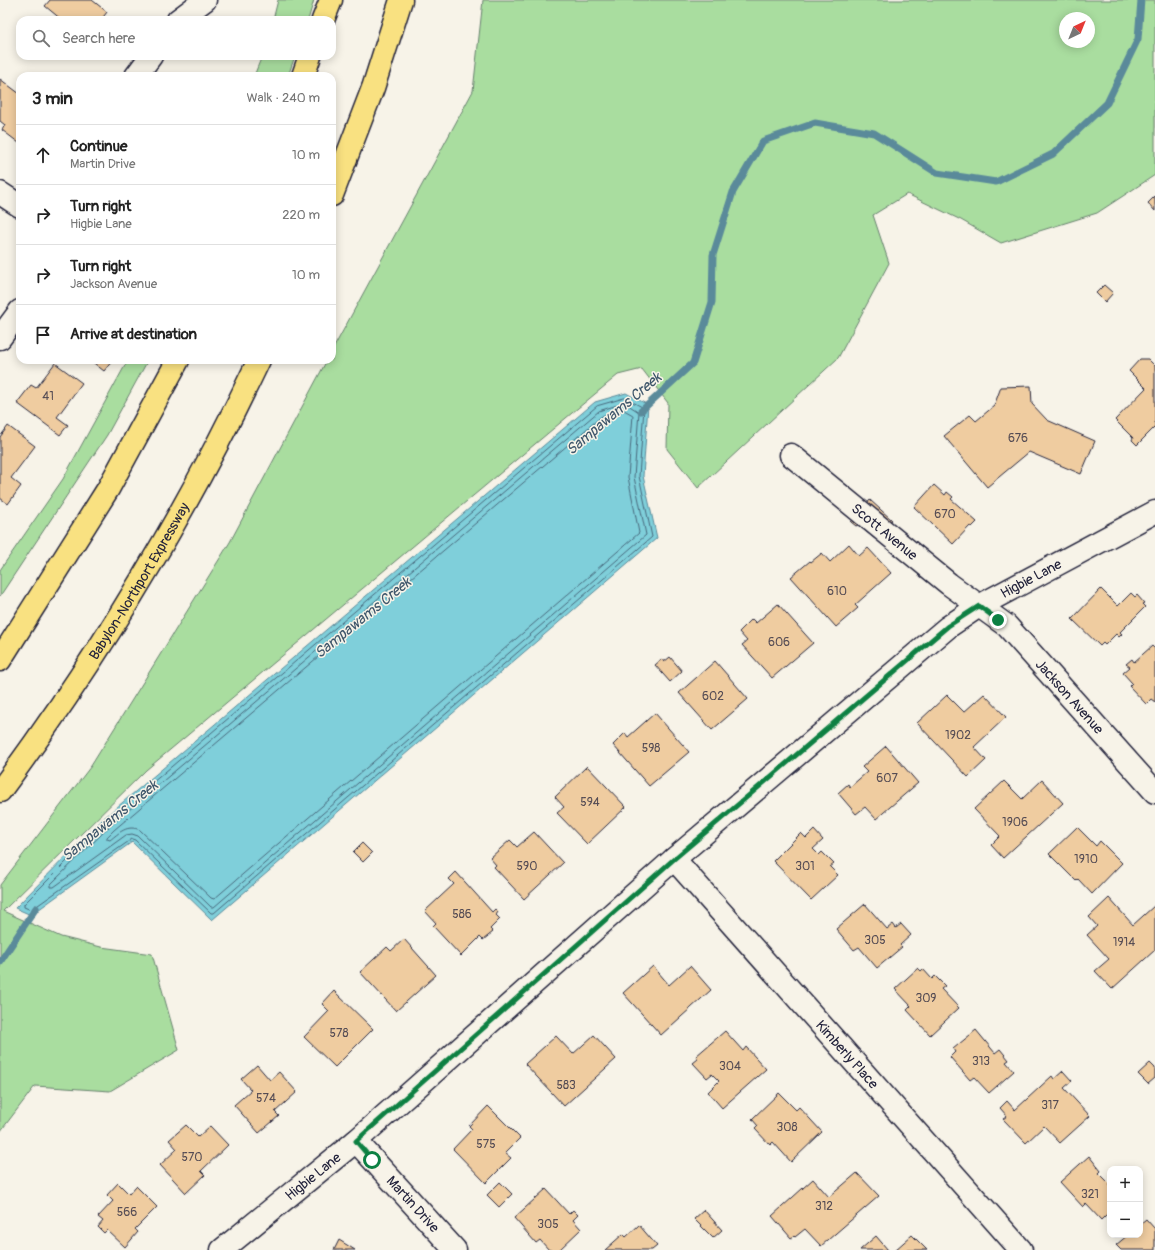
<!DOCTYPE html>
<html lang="en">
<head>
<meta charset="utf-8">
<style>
  body { margin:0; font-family:Pangolin,sans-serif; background:#f6f6f6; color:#222 }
  .controls { position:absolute; right:12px; bottom:12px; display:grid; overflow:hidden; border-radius:8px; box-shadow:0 2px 10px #0003 }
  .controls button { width:36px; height:36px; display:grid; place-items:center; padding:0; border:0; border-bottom:1px solid #e0e0e0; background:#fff; color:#222; font:20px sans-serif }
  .compass { position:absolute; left:1059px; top:12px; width:36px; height:36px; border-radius:50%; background:#fff; box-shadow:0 2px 10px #0003; rotate:43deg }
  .stop { position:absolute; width:12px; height:12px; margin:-9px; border:3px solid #0b8043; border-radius:50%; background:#fff }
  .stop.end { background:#0b8043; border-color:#fff; box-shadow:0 1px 4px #0008 }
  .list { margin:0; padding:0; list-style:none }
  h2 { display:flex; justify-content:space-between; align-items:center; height:52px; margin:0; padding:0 16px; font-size:17px }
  h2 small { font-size:13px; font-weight:400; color:#767676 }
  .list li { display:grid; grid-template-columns:26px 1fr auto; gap:12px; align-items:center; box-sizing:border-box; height:60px; padding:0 16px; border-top:1px solid #e0e0e0 }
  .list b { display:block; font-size:15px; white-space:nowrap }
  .list p { margin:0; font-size:13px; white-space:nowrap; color:#767676 }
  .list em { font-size:13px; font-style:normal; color:#767676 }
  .icon { flex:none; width:22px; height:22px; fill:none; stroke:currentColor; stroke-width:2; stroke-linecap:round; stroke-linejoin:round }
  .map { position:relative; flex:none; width:1155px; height:1250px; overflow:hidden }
  .search { position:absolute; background:#fff; box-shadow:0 2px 10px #0003; left:16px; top:16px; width:320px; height:44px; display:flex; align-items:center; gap:10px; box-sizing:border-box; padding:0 14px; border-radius:12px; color:#767676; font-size:15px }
  .panel { position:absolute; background:#fff; box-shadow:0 2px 10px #0003; left:16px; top:72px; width:320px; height:292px; border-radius:12px }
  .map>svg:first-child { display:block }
</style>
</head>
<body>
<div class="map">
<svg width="1155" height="1250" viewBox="0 0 1155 1250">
  <rect width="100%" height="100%" fill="#f7f3e8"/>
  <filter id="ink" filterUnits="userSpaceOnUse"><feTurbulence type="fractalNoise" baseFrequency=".025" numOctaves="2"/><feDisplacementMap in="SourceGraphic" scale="8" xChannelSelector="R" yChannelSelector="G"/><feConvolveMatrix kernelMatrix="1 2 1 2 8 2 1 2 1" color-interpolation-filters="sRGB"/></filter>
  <g filter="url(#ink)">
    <g fill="#a9dd9f" stroke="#66806d" fill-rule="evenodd">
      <path d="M278 0H314L308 20H273Z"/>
      <path d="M483 0H1155V175L1097 213 1001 243 961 220 907 194 873 215 889 263 838 358 698 488 667 449 668 403 642 369 618 375 572 413 146 770 3 911 61 937 101 947 152 954 179 1050 110 1091 35 1086 0 1132V885L91 766 230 542 327 360H332V351L473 91ZM1065 18H1089V42H1065Z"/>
      <path d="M262 56H295L288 76H254Z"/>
      <path d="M128 360H148L107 435 0 596V570L63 479Z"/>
    </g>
    <path fill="#7fcfda" stroke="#5a8a9a" d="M626 393 648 405 643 476 657 538 212 920 132 842 31 915 15 908 103 819 595 402Z"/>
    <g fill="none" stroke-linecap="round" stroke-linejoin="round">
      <g stroke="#47677b" stroke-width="1">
        <path d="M625 398 644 408 639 476 652 537 214 913H211L135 840 132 839 31 910 24 907V904L106 822 597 406Z"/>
        <path d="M625 403 639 412 634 477 646 535 214 907H211L138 836 132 834 126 835 54 887H51V884L110 826 599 411Z"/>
        <path d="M624 410 633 415 628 477 639 533 214 899 211 898 140 830C127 824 119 833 110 840L107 839V837L114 830 602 416Z"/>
      </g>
      <g stroke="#5a8a9a" stroke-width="7">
        <path d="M641 411 693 363 712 302 713 255 733 192 763 141 815 123 874 133 937 173 996 182 1053 154 1107 103 1138 39 1141 0"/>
        <path d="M0 962 36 908"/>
      </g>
    </g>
    <g fill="#efcca0" stroke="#22223b">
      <path d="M50 0H92L107 12 101 20H62L45 6Z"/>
      <path d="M0 79 20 94V141L19 143 2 130 5 125 0 121Z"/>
      <path d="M1155 196V211L1148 203Z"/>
      <path d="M1104 285 1113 293 1105 302 1096 293Z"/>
      <path d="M1140 359H1148L1155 366V427L1137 445 1132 440 1133 438 1115 420 1146 388 1129 371Z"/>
      <path d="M90 360H113L104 371Z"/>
      <path d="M55 363 82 383 57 417 68 425 60 435 17 403 31 385 36 388Z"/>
      <path d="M1031 386 1032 404 1047 420 1095 441 1081 474 1029 452 987 487 944 436 970 415 976 421 994 406 1001 387Z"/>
      <path d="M8 426 35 446 11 478 21 486 8 504 0 498V437Z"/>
      <path d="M934 485 945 495 947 492 953 497 951 499 977 522 972 527 970 526 953 544 914 507Z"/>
      <path d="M870 500 892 520 875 539 858 525 856 526 851 522Z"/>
      <path d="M849 544 859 556 868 548 891 573 855 605 858 608 836 627 791 577 810 561 811 562 822 553 830 562Z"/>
      <path d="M1101 589 1118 606 1131 593 1135 597 1137 595 1144 603 1142 604 1145 607 1120 632 1122 634 1119 637 1116 634 1105 645 1103 643 1100 646 1072 619Z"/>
      <path d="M778 604 813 643 772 678 742 645 747 641 739 632 752 619 756 623Z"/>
      <path d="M1152 646 1155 649V702L1151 699 1146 704 1129 686 1132 683 1123 673 1130 667 1126 664 1132 659 1134 662Z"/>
      <path d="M670 657 682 671 670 682 655 665 662 659 664 662Z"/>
      <path d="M715 661 748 699 712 730 679 693Z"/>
      <path d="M984 694 1006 717 974 747 986 760 968 777 917 723 947 695 964 712Z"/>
      <path d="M655 713 689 752 649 786 613 745 625 733 628 737Z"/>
      <path d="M886 746 918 783 876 819 865 807 856 814 838 793 848 784 850 787 867 772 862 767Z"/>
      <path d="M587 766 626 807 587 844 557 813 564 807 555 797Z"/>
      <path d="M1042 780 1063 803 1003 858 991 845 1000 836 974 809 1004 781 1022 799Z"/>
      <path d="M1077 827 1096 846 1100 841 1122 863 1092 894 1078 879 1076 881 1049 854Z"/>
      <path d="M814 830 823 840 813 849 819 855 822 852 834 864 830 867 838 875 811 900 773 861 801 833 806 838Z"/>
      <path d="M534 832 563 863 524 899 494 867 496 865 490 858 510 840 517 847Z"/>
      <path d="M362 843 372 853 363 862 353 852Z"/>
      <path d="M456 872 492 912 495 909 498 912 496 915 500 919 490 929 493 932 483 940 480 937 461 956 433 926 436 923 425 911 454 884 449 879Z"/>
      <path d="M1109 898 1133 925 1154 906 1155 907V950L1112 989 1095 971 1109 959 1087 935 1097 926 1089 917Z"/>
      <path d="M865 904 887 929 893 924 896 928 901 924 911 935 900 945 902 947 877 968 859 947 854 950 836 929Z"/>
      <path d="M404 939 436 975 396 1011 360 972 387 947 391 951Z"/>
      <path d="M653 966 669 985 690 966 711 990 661 1035 623 993Z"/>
      <path d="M918 968 921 971 923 969 932 979 935 976 945 986 941 989 959 1008 930 1035 907 1010 911 1006 895 989Z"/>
      <path d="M334 991 373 1029 335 1067 304 1037 329 1011 322 1004Z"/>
      <path d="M976 1030 995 1053 1000 1049 1009 1060 1006 1062 1014 1071 989 1093 974 1077 970 1080 950 1057 955 1052 953 1049Z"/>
      <path d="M725 1031 743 1051 746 1047 766 1069 722 1108 708 1092 719 1081 712 1074 707 1078 693 1063 698 1059 696 1056Z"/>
      <path d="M594 1035 616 1059 564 1106 525 1064 556 1036 573 1054Z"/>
      <path d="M1150 1063 1155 1068V1078L1148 1084 1138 1074Z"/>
      <path d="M257 1065 270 1080 279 1072 297 1092 275 1112 279 1116 259 1133 234 1105 251 1090 241 1079Z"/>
      <path d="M1063 1071 1072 1081 1064 1088 1090 1116 1060 1143 1044 1126 1026 1143 1003 1119 1007 1116 1000 1108 1007 1101 1015 1110 1052 1076 1054 1079Z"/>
      <path d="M779 1093 796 1110 799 1107 822 1132 791 1162 773 1142 770 1145 755 1129 758 1126 752 1119Z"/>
      <path d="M488 1106 520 1138 505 1153 511 1158 486 1183 453 1149 472 1129 469 1126Z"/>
      <path d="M186 1125 198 1137 210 1126 228 1145 201 1171 205 1175 186 1193 160 1165 177 1149 169 1140Z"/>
      <path d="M1089 1156 1101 1171 1099 1173 1110 1184V1211L1101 1220 1086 1204 1083 1207 1060 1182Z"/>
      <path d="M857 1173 879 1196 821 1246 805 1229 795 1237 794 1236 791 1238 772 1216 813 1179 829 1197Z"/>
      <path d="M500 1182 512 1194 499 1207 487 1195Z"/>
      <path d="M118 1183 129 1194 136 1186 157 1207 135 1229 138 1232 125 1247 107 1230 104 1233 98 1227 103 1221 98 1217 113 1201 107 1195Z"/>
      <path d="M546 1189 569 1214 573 1210 578 1215 573 1220 581 1229 559 1250H549L540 1240 536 1243 514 1218Z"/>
      <path d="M704 1210 722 1230 713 1238 694 1219Z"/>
      <path d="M1146 1219 1155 1229V1250H1121L1116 1245 1128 1235H1140V1224Z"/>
      <path d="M639 1225 657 1246 652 1250H605L623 1234 626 1237Z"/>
      <path d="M912 1235 927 1250H895Z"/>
      <path d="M876 1236 888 1250H860Z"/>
      <path d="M339 1240 355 1250H334Z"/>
    </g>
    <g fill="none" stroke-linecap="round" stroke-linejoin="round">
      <g stroke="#22223b" stroke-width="25">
        <g id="minor">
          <path d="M178 20 205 0"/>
          <path d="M136 76 151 56"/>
          <path d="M0 193 20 206"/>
          <path d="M0 338 20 311"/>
          <path id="s1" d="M791 455 949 584 1007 626 1155 792"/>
          <path id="s2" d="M674 859 1021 1250"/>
          <path id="s3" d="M356 1141 455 1250"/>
          <path id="s4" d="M222 1250 356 1141 674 859 948 627 979 606 1155 512"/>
        </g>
      </g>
      <g stroke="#22223b" stroke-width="25">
        <g id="major">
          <path d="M323 20 331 0"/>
          <path d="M303 76 310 56"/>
          <path d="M332 195 373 88 401 0"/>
          <path d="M0 660 108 489 178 360"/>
          <path id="s5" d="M0 791C100 656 187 512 259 360"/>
        </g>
      </g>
      <use href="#minor" stroke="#f7f3e8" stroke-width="22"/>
      <use href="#major" stroke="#f9e181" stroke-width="22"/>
    </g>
  </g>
  <g fill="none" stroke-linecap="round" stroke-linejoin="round" filter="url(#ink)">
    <path stroke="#0b8043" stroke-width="5" d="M372 1160 356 1141 674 859 948 626 979 606 998 620"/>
  </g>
  <g text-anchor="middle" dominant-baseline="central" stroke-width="3" stroke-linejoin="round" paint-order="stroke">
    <g font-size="12" fill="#554c54">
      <text x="48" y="396">41</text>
      <text x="1018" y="438">676</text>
      <text x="945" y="514">670</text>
      <text x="837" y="591">610</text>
      <text x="779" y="642">606</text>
      <text x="713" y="696">602</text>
      <text x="958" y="735">1902</text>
      <text x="651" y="748">598</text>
      <text x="887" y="778">607</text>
      <text x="590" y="802">594</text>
      <text x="1015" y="822">1906</text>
      <text x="1086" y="859">1910</text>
      <text x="527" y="866">590</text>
      <text x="805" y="866">301</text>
      <text x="462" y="914">586</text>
      <text x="875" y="940">305</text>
      <text x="1124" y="942">1914</text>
      <text x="926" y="998">309</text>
      <text x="339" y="1033">578</text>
      <text x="981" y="1061">313</text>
      <text x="730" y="1066">304</text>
      <text x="566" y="1085">583</text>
      <text x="266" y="1098">574</text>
      <text x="1050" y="1105">317</text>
      <text x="787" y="1127">308</text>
      <text x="486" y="1144">575</text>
      <text x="192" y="1157">570</text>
      <text x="1090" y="1194">321</text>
      <text x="824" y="1206">312</text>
      <text x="127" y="1212">566</text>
      <text x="548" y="1224">305</text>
    </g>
    <g font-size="14" fill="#22223b" stroke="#f7f3e8">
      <text stroke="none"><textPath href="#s1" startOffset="121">Scott Avenue</textPath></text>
      <text stroke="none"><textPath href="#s4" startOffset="1053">Higbie Lane</textPath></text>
      <text stroke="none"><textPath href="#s5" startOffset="252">Babylon-Northport Expressway</textPath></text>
      <text stroke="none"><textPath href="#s1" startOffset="370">Jackson Avenue</textPath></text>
      <text stroke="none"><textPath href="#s2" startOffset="261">Kimberly Place</textPath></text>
      <text stroke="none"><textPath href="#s4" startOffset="117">Higbie Lane</textPath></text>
      <text stroke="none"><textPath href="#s3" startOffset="85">Martin Drive</textPath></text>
    </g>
    <g font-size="15" font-style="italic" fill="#3e566b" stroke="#f7f3e8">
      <text transform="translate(614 414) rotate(-40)">Sampawams Creek</text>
      <text transform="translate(363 618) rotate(-39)">Sampawams Creek</text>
      <text transform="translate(110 821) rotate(-39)">Sampawams Creek</text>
    </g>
  </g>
</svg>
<div class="controls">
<button>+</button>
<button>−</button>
</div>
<svg class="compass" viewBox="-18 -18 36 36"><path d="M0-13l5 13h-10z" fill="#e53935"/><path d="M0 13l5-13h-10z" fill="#767676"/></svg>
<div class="stop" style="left:372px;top:1160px"></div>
<div class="stop end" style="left:998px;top:620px"></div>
<div class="search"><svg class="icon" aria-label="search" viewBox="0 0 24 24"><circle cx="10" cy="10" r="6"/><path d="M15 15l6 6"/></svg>Search here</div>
<section class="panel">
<h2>3 min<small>Walk · 240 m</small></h2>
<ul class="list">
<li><svg class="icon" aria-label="ahead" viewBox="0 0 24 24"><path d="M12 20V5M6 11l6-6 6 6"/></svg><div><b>Continue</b><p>Martin Drive</p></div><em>10 m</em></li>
<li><svg class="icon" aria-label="right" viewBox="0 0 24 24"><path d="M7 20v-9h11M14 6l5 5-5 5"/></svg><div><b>Turn right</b><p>Higbie Lane</p></div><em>220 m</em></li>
<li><svg class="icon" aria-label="right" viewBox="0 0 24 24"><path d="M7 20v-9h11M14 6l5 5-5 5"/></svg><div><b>Turn right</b><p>Jackson Avenue</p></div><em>10 m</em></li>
<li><svg class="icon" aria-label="arrive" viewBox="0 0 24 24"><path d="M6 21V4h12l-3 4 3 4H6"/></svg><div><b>Arrive at destination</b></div></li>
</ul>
</section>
</div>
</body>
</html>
